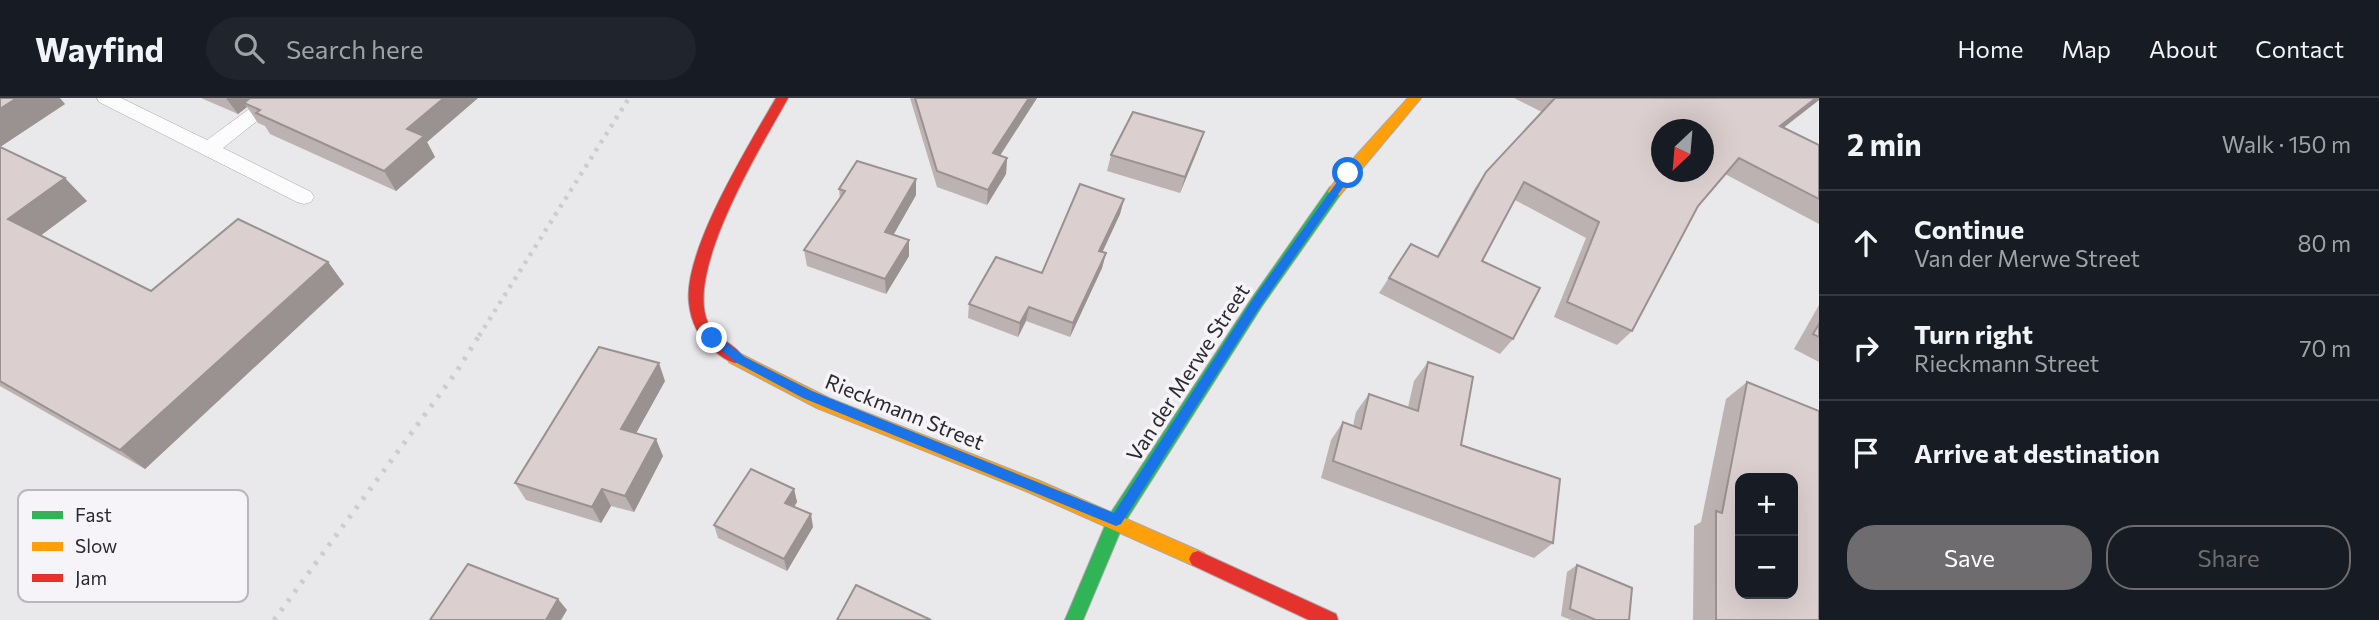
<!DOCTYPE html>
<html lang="en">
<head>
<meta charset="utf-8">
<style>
  body { margin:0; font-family:Commissioner,sans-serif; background:#20242c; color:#f1f3f6 }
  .controls { position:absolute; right:21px; bottom:21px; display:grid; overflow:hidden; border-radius:14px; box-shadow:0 7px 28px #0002 }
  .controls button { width:63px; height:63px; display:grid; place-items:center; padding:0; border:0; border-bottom:2px solid #363941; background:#171b24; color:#f1f3f6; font:35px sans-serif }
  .compass { position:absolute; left:1651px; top:21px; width:63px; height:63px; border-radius:50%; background:#171b24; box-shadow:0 7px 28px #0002; rotate:206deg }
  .stop { position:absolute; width:21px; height:21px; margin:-16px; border:5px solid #1a73e8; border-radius:50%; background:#fff }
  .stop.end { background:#1a73e8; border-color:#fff; box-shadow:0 2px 7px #0008 }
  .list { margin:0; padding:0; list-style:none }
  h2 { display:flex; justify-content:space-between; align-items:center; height:91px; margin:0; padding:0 28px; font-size:30px }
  h2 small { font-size:23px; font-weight:400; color:#9ea1a6 }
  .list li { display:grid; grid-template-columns:46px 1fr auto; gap:21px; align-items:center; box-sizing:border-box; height:105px; padding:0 28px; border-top:2px solid #363941 }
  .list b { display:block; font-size:26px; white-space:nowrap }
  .list p { margin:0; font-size:23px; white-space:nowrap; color:#9ea1a6 }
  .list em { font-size:23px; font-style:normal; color:#9ea1a6 }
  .actions { display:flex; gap:14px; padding:21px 28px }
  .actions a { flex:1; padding:16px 0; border:2px solid #6e6c6e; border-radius:28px; text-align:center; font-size:24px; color:#6e6c6e }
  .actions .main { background:#6e6c6e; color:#fff }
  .icon { flex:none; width:38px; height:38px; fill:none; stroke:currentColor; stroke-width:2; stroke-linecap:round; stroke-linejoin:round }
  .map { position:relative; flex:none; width:1819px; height:522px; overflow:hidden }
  header { display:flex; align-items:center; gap:42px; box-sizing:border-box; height:98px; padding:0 35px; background:#171b24; border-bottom:2px solid #363941 }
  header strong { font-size:33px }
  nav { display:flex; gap:38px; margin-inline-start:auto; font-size:24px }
  .search { width:490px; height:63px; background:#20242c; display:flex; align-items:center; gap:18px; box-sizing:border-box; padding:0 24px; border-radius:38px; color:#9ea1a6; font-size:26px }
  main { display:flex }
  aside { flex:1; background:#171b24 }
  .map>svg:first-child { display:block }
</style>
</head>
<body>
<header>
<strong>Wayfind</strong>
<div class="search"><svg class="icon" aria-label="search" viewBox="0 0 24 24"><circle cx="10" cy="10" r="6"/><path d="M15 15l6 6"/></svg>Search here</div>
<nav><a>Home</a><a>Map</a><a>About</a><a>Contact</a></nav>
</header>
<main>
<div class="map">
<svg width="1819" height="522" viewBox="0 0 1819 522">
  <rect width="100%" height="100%" fill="#e9e8ea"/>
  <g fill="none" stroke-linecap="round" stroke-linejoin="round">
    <g stroke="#aaa9ab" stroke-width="1">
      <path id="lane" d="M97 0H121L207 42 264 0H286L223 50 311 94 314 99 311 104 304 106 297 104 99 4Z"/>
    </g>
    <g stroke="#aaa9ab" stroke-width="2">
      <path id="fast" d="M1335 88 1342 93 1340 97 1262 208 1123 427 1083 522H1065L1110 416 1252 200 1330 89Z"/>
    </g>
    <g stroke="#aaa9ab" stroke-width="2">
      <g id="slow">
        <path d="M1408 0H1421L1340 97H1330L1328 93 1343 72Z"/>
        <path d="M735 253 829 300 1040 383 1204 455 1207 461 1204 467 1198 469 1192 467 1028 394 817 310 729 264 727 259 729 254Z"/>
      </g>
    </g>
    <g stroke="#aaa9ab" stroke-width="2">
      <g id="jam">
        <path d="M776 0H788C762 47 684 173 708 225 715 241 735 245 743 259L741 264 735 265C727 263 719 257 713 251 698 239 691 224 689 205 683 153 749 47 776 0Z"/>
        <path d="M1198 453 1336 516 1338 522H1309L1192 467 1189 461 1192 455Z"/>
      </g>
    </g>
    <use href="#lane" fill="#fcfcfc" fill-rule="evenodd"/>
    <use href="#fast" fill="#30b455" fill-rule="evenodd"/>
    <use href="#slow" fill="#ff9f0a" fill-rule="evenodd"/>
    <use href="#jam" fill="#e5322d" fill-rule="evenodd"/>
    <path stroke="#cdcdce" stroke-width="4.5" stroke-dasharray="3.5 6" stroke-linecap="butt" d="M479 238 629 0"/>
    <path stroke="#cdcdce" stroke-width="5" stroke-dasharray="3.5 8" stroke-linecap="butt" d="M274 522 457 273 480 236"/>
  </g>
  <g fill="#bdb2b2">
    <path d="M0 0 65 6 0 49 87 103 40 138 151 193 328 164 344 186 145 371 0 288Z"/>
    <path d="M201 0H478L427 44 435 59 396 93 270 36 265 28 258 25 247 9 238 16Z"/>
    <path d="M910 0H1037L1000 58 1007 60 1006 76 987 107 937 89Z"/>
    <path d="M1514 0H1819V2L1784 29 1819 47V126L1725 76 1698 108 1632 233 1617 247 1554 219 1586 140 1515 102 1482 163 1513 241 1500 256 1379 195 1411 146 1437 158 1475 90 1486 74 1542 14Z"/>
    <path d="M1204 34 1198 51 1180 95 1107 73 1111 57Z"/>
    <path d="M839 91 916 97 893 137 909 142V158L886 196 807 168 804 152 840 101Z"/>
    <path d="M1124 101 1120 116 1102 154 1106 155 1102 170 1070 239 1026 223 1018 239 968 220 969 206 1042 175Z"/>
    <path d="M1819 207V264L1794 251Z"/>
    <path d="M1428 264 1461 347 1553 445 1534 460 1321 380 1331 342 1343 324 1353 328 1356 314 1369 296 1408 309 1414 283Z"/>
    <path d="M665 283 636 335 663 358 634 414 611 408 601 425 526 402 515 385Z"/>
    <path d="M1747 284 1819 522H1693L1694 428 1701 424 1726 301Z"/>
    <path d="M794 391 797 404 794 409 813 429 787 473 718 440 714 427Z"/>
    <path d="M1577 467 1629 522H1571L1561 518 1567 474Z"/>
  </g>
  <g fill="#9a9191">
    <path d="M17 0H60L65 6 0 49V11Z"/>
    <path d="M226 0H260L244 5 247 9 238 16Z"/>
    <path d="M444 0H478L427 44 435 59 396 93 384 73 407 31Z"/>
    <path d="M1029 0H1037L991 71 993 55Z"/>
    <path d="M1816 0H1819V2L1765 44 1780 28Z"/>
    <path d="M1204 34 1198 51 1180 95 1185 79Z"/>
    <path d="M1007 60 1006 76 987 107 988 92Z"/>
    <path d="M65 80 87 103 32 144 8 121Z"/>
    <path d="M916 81V97L886 150 885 134Z"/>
    <path d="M1124 101 1120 116 1096 168 1099 153Z"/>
    <path d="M909 142V158L886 196 885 181Z"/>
    <path d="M1106 155 1102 170 1070 239 1073 225Z"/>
    <path d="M328 164 344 186 145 371 120 352Z"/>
    <path d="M1029 209 1026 223 1018 239 1020 225Z"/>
    <path d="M659 265 665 283 629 348 621 331Z"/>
    <path d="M656 341 663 358 634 414 625 398Z"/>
    <path d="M602 391 611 408 601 425 592 409Z"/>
    <path d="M794 391 797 404 788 418 785 405Z"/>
    <path d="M811 416 813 429 787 473 784 461Z"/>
    <path d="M558 501 567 512 561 522H546Z"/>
  </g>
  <g fill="#dccfcf" stroke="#9a9191" stroke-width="2" fill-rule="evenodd">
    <path d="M0 0H17L0 11Z"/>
    <path d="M250 0H444L407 31 424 38 384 73 256 15 260 12 244 5Z"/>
    <path d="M915 0H1029L993 55 1007 60 988 92 937 73Z"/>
    <path d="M1555 0H1816L1780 28 1819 47V101L1739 60 1698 108 1632 233 1567 204 1599 124 1524 84 1482 163 1540 190 1513 241 1389 180 1411 146 1438 159 1486 74ZM1662 32H1704V74H1662Z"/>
    <path d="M1133 14 1204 34 1185 79 1111 57Z"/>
    <path d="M0 49 65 80 8 121 151 193 238 121 328 164 120 352 0 283Z"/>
    <path d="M857 63 916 81 885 134 909 142 885 181 804 152 845 93 839 91Z"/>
    <path d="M1080 86 1124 101 1099 153 1106 155 1073 225 1029 209 1020 225 969 206 996 159 1042 175Z"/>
    <path d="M1819 226V239L1813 236Z"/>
    <path d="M599 249 659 265 621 331 656 341 625 398 602 391 592 409 515 385Z"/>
    <path d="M1428 264 1473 279 1461 347 1560 381 1553 445 1333 363 1343 324 1361 331 1369 296 1418 313Z"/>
    <path d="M1747 284 1819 313V522H1716V413L1722 415ZM1740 380H1793V496H1740Z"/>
    <path d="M751 371 794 391 785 405 811 416 784 461 714 427Z"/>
    <path d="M468 466 558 501 546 522H430Z"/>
    <path d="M1577 467 1632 490 1629 522H1596L1570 511Z"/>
    <path d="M856 487 931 522H837Z"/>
  </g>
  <path fill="#1a73e8" d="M1345 73 1353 75 1261 207 1121 426 1116 428 803 300 737 265 706 240 708 237H716L745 259 812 293 1114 415 1253 201Z"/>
  <g text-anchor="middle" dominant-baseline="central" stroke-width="7" stroke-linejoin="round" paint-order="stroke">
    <g font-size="21" fill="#2b2a2c" stroke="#f6f4f8">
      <text transform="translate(1187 274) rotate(-57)">Van der Merwe Street</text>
      <text transform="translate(905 313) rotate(22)">Rieckmann Street</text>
    </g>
  </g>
  <rect x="18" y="392" width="230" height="112" rx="10" fill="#f6f4f8" stroke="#b9b7bb" stroke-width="2"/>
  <rect x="32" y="413" width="31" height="8" fill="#30b455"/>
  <rect x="32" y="444" width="31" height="9" fill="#ff9f0a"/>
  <rect x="32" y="476" width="31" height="8" fill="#e5322d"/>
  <g font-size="19" fill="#2b2a2c">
    <text x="75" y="424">Fast</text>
    <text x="75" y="455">Slow</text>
    <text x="75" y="487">Jam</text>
  </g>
</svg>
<div class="controls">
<button>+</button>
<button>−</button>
</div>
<svg class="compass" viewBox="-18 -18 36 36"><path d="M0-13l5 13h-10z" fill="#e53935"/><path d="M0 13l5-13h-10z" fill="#9ea1a6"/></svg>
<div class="stop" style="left:1348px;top:75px"></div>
<div class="stop end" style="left:712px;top:240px"></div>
</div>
<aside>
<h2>2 min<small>Walk · 150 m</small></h2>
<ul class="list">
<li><svg class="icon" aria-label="ahead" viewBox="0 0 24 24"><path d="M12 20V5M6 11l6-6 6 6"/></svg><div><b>Continue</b><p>Van der Merwe Street</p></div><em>80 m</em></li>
<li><svg class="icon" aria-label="right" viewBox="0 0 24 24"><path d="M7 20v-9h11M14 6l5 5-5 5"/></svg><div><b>Turn right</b><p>Rieckmann Street</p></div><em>70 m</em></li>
<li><svg class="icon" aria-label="arrive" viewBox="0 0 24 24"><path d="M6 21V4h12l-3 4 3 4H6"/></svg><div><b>Arrive at destination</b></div></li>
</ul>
<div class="actions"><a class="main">Save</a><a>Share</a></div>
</aside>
</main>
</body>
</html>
